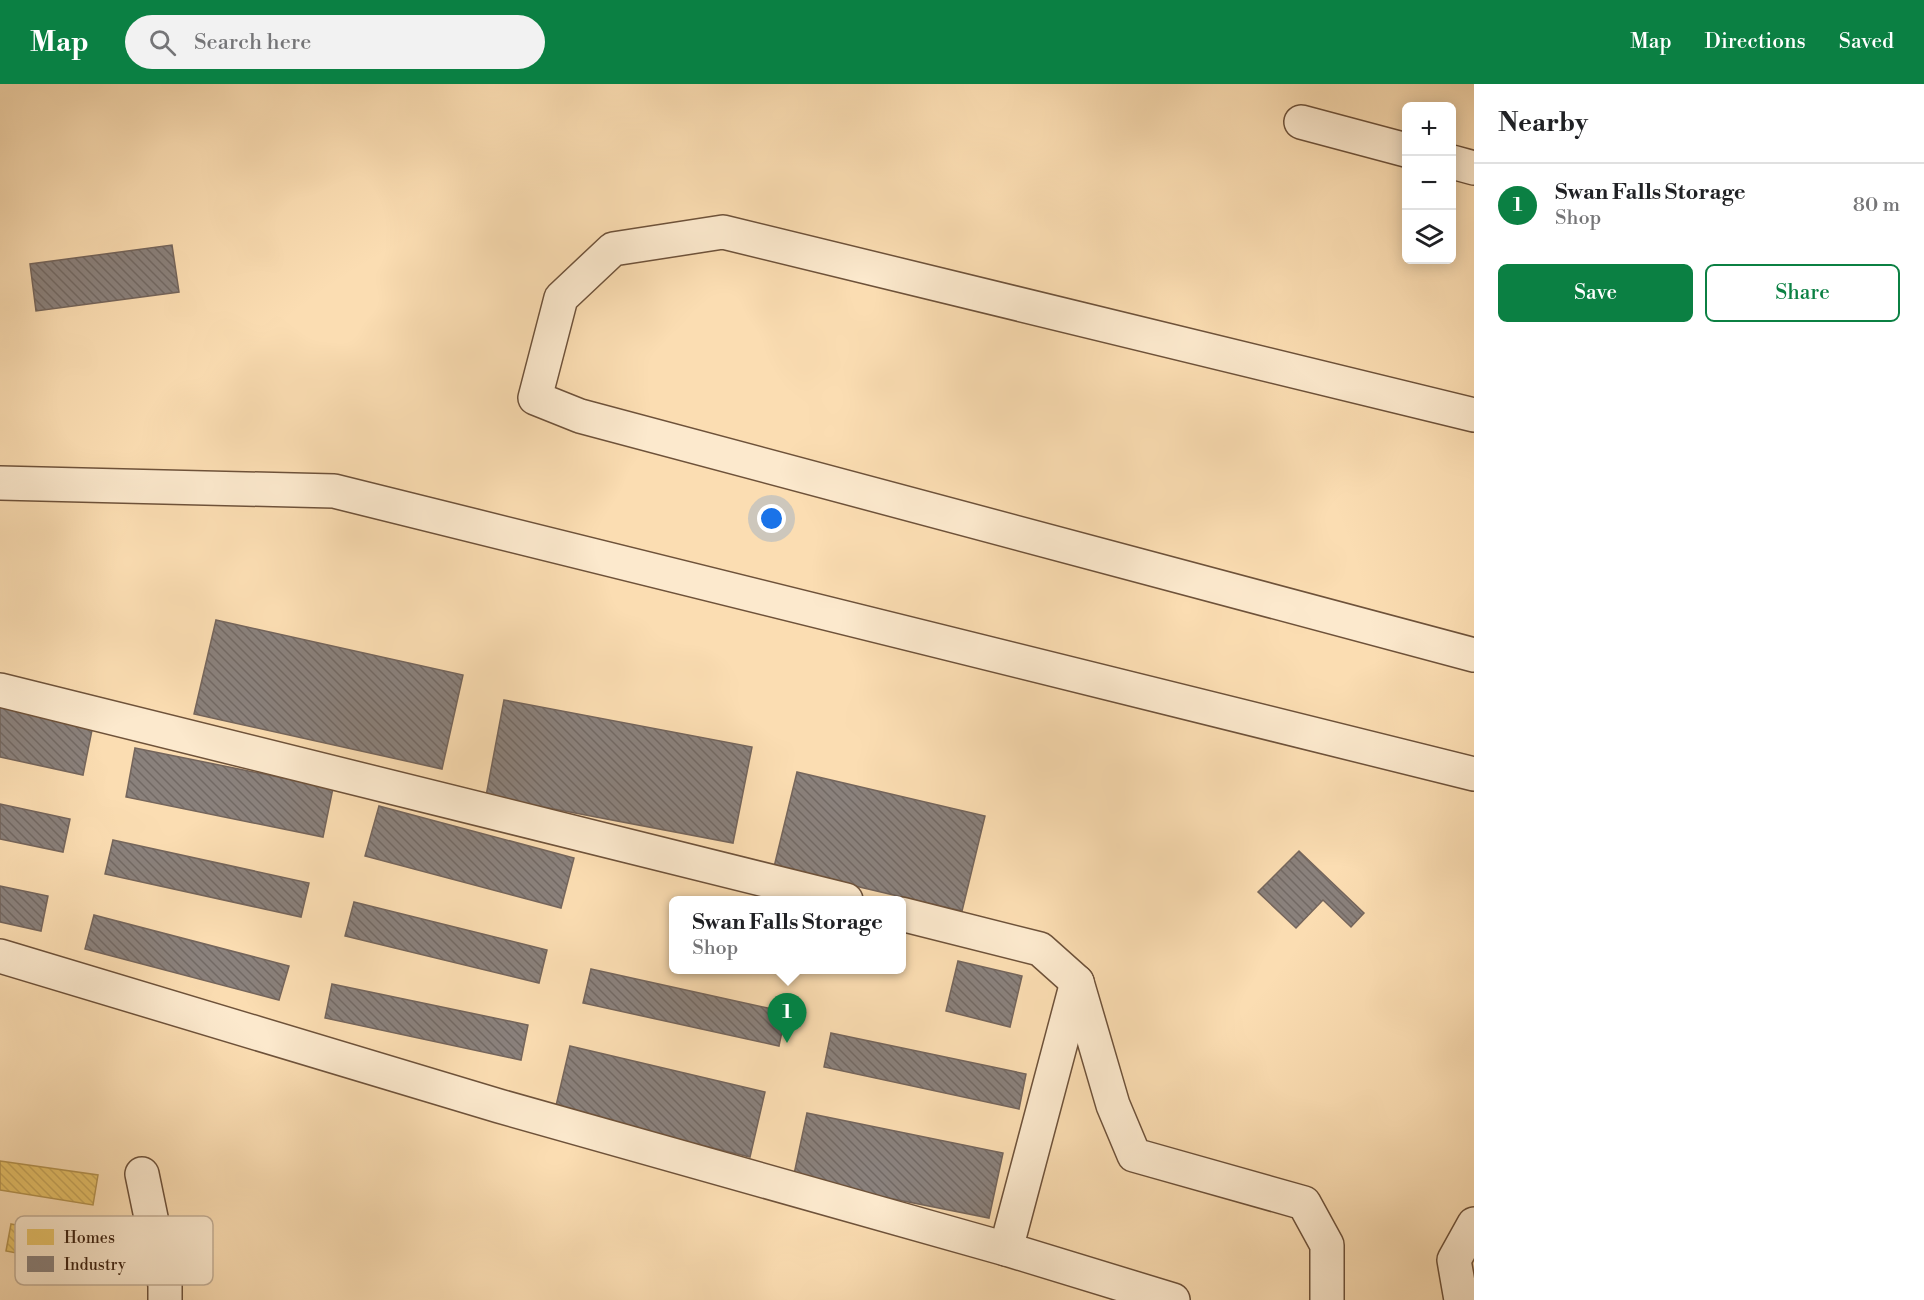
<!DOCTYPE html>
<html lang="en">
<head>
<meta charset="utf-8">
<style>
  body { margin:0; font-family:"Libre Bodoni",serif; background:#f2f2f2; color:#202124 }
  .controls { position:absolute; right:18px; top:18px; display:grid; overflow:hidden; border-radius:9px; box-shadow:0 3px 15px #0003 }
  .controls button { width:54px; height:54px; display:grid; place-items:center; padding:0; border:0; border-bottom:2px solid #e0e0e0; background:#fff; color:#202124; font:30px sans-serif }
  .you { position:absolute; left:772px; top:435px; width:21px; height:21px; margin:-15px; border:4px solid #fff; border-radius:50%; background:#1a73e8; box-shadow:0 0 0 9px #1a73e833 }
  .badge { display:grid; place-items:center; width:39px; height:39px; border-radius:50%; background:#0b8043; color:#fff; font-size:20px; font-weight:700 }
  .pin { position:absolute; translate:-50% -50px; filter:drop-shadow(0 2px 3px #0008) }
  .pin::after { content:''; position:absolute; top:32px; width:21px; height:18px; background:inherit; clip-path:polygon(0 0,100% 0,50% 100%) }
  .popup { position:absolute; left:669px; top:812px; width:237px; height:78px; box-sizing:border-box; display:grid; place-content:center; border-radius:9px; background:#fff; filter:drop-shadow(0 2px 4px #0005); font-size:20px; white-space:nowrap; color:#757577 }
  .popup b { font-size:22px; color:#202124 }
  .popup::after { content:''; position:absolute; left:50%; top:100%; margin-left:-12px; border:12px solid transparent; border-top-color:#fff }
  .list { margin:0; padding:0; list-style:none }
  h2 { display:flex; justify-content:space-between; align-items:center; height:78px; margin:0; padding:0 24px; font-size:26px }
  h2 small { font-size:20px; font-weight:400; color:#757577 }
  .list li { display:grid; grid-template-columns:39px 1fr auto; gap:18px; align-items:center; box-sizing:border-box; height:84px; padding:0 24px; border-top:2px solid #e0e0e0 }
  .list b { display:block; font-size:22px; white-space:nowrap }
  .list p { margin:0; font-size:20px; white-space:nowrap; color:#757577 }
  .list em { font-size:20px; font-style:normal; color:#757577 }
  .actions { display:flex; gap:12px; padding:18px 24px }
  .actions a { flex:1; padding:14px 0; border:2px solid #0b8043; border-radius:9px; text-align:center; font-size:21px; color:#0b8043 }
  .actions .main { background:#0b8043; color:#fff }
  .icon { flex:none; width:33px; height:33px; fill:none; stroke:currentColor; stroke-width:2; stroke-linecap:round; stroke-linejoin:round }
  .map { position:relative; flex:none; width:1474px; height:1216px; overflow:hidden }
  header { display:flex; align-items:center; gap:36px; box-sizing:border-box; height:84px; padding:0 30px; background:#0b8043; color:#fff }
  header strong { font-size:28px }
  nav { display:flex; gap:33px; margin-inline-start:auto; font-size:21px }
  .search { width:420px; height:54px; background:#f2f2f2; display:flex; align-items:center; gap:15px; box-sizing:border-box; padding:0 21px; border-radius:33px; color:#757577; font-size:22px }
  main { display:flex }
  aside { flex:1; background:#fff }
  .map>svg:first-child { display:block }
</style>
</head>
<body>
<header>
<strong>Map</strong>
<div class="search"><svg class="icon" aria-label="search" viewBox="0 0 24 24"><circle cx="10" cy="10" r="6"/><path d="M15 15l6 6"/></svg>Search here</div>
<nav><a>Map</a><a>Directions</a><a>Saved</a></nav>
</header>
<main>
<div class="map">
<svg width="1474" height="1216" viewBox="0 0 1474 1216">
  <defs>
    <pattern id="homes-back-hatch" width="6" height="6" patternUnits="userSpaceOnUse" patternTransform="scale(1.5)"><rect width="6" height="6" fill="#e9c46a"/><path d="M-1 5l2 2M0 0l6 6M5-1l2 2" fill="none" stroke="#c9a85b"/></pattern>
    <pattern id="industry-back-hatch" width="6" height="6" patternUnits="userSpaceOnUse" patternTransform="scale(1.5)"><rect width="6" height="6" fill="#8a817c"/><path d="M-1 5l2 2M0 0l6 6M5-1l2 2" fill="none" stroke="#726964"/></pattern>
  </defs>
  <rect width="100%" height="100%" fill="#fbddb2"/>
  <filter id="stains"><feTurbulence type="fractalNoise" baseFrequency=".00333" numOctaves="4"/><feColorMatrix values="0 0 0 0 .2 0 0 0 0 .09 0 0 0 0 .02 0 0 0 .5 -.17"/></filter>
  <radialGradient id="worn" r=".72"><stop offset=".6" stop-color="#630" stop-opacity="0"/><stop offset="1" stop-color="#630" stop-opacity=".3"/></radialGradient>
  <g fill="url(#homes-back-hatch)" stroke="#b69450" stroke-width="1.5">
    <path d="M0 1077 98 1091 93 1121 0 1106Z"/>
    <path d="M11 1140 99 1157 94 1184 6 1167Z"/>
  </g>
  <g fill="url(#industry-back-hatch)" stroke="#74655c" stroke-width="1.5">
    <path d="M172 161 179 208 36 227 30 180Z"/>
    <path d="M216 536 463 591 442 685 194 630Z"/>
    <path d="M504 616 752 663 733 759 486 712Z"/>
    <path d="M0 621 93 641 83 691 0 673Z"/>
    <path d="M135 664 333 704 323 753 126 713Z"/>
    <path d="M797 688 985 732 962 827 774 783Z"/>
    <path d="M0 720 70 735 63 768 0 755Z"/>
    <path d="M379 722 574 774 561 824 365 772Z"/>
    <path d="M113 756 309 799 301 833 105 790Z"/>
    <path d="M1299 767 1364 829 1351 843 1323 816 1296 844 1258 808Z"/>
    <path d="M0 802 48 812 41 847 0 838Z"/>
    <path d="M354 818 547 866 539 899 345 852Z"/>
    <path d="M94 831 289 882 279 916 85 865Z"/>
    <path d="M958 877 1022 892 1010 943 946 927Z"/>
    <path d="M591 885 786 928 779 962 583 919Z"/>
    <path d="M332 900 528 941 521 976 325 934Z"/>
    <path d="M831 949 1026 990 1019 1025 824 983Z"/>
    <path d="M570 962 765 1008 750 1073 555 1026Z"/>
    <path d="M807 1029 1003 1069 989 1134 793 1095Z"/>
  </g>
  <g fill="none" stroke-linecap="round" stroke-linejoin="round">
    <g stroke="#6e523a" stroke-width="36">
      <g id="minor">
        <path d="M1301 38 1406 66"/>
        <path d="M1452 78 1474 84"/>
        <path d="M1474 331 723 148 613 165 561 214 535 314 580 332 1474 571"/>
        <path d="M0 399 334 407 1474 690"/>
        <path d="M0 606 846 816"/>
        <path d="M901 830 1040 865 1077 898 1113 1021 1134 1071 1304 1119 1327 1161V1216"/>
        <path d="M0 872 499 1022 1006 1165"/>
        <path d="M1077 898 1006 1165 1173 1216"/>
        <path d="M142 1090 165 1201V1216"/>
        <path d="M1461 1216 1454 1176 1474 1140"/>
      </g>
    </g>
    <use href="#minor" stroke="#fce9cd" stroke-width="33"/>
  </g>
  <rect x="15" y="1132" width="198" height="69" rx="9" fill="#fce9cd" stroke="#c3ae95" stroke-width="1.5"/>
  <rect x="27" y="1145" width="27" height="16" fill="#e9c46a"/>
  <rect x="27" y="1172" width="27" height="16" fill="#8a817c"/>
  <g font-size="16" fill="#3f2412">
    <text x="64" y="1159">Homes</text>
    <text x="64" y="1186">Industry</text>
  </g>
  <rect width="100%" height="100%" filter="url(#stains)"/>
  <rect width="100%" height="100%" fill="url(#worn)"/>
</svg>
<div class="controls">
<button>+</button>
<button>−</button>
<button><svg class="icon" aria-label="layers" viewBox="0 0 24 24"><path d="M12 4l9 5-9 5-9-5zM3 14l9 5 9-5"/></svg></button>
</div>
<div class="you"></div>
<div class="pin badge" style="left:787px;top:959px">1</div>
<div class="popup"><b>Swan Falls Storage</b>Shop</div>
</div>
<aside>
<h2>Nearby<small></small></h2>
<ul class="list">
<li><span class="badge">1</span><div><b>Swan Falls Storage</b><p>Shop</p></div><em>80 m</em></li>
</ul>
<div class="actions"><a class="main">Save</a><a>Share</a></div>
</aside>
</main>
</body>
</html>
